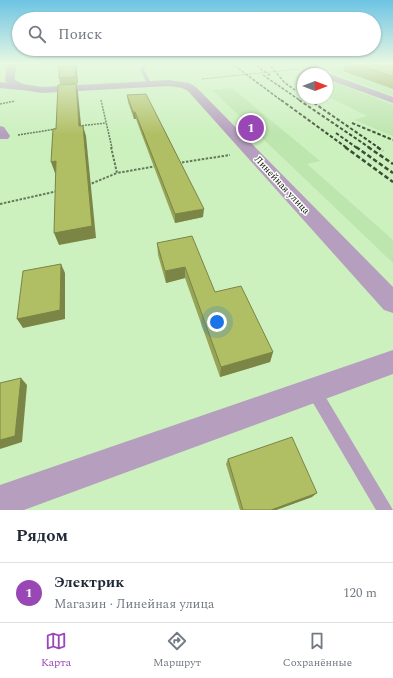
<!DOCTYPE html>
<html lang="ru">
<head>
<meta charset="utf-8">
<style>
  body { margin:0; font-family:Spectral,serif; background:#f2f2f3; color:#1f2937 }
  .compass { position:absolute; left:297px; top:68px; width:36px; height:36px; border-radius:50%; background:#fff; box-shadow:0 1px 3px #0004; rotate:90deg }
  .you { position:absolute; left:217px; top:322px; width:14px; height:14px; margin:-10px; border:3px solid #fff; border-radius:50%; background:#1a73e8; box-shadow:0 0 0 6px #1a73e833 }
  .badge { display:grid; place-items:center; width:26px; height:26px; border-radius:50%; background:#9a47b6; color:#fff; font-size:13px; font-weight:700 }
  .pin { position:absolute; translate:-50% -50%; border:2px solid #fff; box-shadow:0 1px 4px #0006 }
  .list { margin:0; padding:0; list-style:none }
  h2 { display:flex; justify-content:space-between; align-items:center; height:52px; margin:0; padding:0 16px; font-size:17px }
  h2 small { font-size:13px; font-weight:400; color:#747a83 }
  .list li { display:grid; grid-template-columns:26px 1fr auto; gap:12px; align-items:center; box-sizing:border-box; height:60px; padding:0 16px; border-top:1px solid #e0e1e3 }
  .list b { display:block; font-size:15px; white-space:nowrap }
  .list p { margin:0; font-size:13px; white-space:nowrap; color:#747a83 }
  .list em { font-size:13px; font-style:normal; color:#747a83 }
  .icon { flex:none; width:22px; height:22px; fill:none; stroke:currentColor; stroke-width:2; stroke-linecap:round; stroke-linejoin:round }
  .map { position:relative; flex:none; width:393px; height:510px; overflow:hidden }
  .search { position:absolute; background:#fff; box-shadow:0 1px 3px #0004; left:12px; right:12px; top:12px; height:44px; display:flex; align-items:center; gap:10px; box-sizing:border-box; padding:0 14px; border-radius:22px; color:#747a83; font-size:15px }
  .sheet { height:112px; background:#fff }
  nav { display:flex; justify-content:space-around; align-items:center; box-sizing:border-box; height:56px; border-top:1px solid #e0e1e3; background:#fff; font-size:11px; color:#747a83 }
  nav a { display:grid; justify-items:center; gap:2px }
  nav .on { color:#9a47b6 }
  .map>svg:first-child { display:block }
</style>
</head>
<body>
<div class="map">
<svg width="393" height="510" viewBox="0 0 393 510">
  <rect width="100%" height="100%" fill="#ccf0be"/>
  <g fill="#bde5ae">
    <path d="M334 63H393V96L320 68Z"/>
    <path d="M330 80 393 105V136L354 120 367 116 327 96V81Z"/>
    <path d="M232 88 320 161 307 164 393 240V263L212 90Z"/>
  </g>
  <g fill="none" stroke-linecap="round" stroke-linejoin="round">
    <path stroke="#63795a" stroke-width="1" stroke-dasharray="1.5 1" stroke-linecap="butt" d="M202 79 299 69"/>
    <g stroke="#63795a" stroke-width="1.5" stroke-dasharray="2 1" stroke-linecap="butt">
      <path d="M101 100 112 148"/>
      <path d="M0 104 15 101"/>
      <path d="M79 126 106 123"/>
      <path d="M18 135 56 129"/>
    </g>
    <g stroke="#63795a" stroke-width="2" stroke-dasharray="2.5 1.5" stroke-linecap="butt">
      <path d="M111 147 117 173 157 166"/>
      <path d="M178 163 230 155"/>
      <path d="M88 185 117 173"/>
      <path d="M0 204 58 191"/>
    </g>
    <g fill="#b59ebe" fill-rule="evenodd">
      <path d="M144 63H148L144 70 152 85H148L140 70Z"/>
      <path d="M314 385 319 386 393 510H376L309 396 308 391 309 386Z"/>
    </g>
    <g fill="#b59ebe" fill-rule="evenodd">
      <path d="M315 63H327L315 69H309V65Z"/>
      <path d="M327 73 393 97V103L327 79V74H325Z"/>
      <path d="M0 82 20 84 25 87 20 90 0 88Z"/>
      <path d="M0 126 4 127 10 136 8 139H0Z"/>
      <path d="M393 350V374L24 510H0V485Z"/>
    </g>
    <path fill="#b59ebe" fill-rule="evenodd" d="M7 63H16L15 80 23 84 42 87 169 80 189 83 196 87 393 287V313L384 310 188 91 182 88 169 86 42 93 16 89 5 81Z"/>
    <g stroke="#3c4d35" stroke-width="1.5" stroke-dasharray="3 1.5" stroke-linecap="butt">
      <path d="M231 63 282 101"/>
      <path d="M253 63 271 76"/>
      <path d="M268 63 285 83 295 90"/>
      <path d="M263 75 301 101"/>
    </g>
    <g stroke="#3c4d35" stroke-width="2" stroke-dasharray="3.5 2" stroke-linecap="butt">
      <path d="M281 100 347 148"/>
      <path d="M299 100 370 148"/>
      <path d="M314 103 379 148"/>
      <path d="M352 123 393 140"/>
      <path d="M336 133 357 148"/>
    </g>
    <g stroke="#3c4d35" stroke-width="2.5" stroke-dasharray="4.5 2.5" stroke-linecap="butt">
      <path d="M345 147 393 182"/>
      <path d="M356 147 393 173"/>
      <path d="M368 147 393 164"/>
      <path d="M377 147 383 151"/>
    </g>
  </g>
  <g fill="#97a356">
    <path d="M59 63H76L78 84H60L59 78Z"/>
    <path d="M345 63H393V89L343 71Z"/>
    <path d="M127 95 203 217 175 223 136 119H134L128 102Z"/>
    <path d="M157 243 215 292 273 352 270 362 220 377 185 278 166 283 158 255Z"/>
    <path d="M228 459 312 497 276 510H240L226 464Z"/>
  </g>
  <g fill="#7b8546">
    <path d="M75 63H76L78 84 76 77Z"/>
    <path d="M76 84 78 92 82 136 79 126Z"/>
    <path d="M133 112H135L136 119H134Z"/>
    <path d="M83 126 86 136 96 238 59 245 54 233Z"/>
    <path d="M56 161 60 172 55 173 51 162Z"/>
    <path d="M204 209 203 217 175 223V214Z"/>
    <path d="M61 264 65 273V319L23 328 17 319Z"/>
    <path d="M185 267V278L166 283 165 271Z"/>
    <path d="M273 352 270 362 220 377 221 367Z"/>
    <path d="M21 378 27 385 22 442 0 449V440Z"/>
    <path d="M317 493 312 497 276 510H271Z"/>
  </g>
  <g fill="#b0be64" stroke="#7b8546">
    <path d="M59 63H75L76 77 59 78Z"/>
    <path d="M352 63H393V77Z"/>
    <path d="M76 84 79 126H83L92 226 54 233 56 161 51 162 53 129H56L58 85Z"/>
    <path d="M146 94 204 209 175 214 135 112H133L127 95Z"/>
    <path d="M192 236 215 292 241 286 273 352 221 367 185 267 165 271 157 243Z"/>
    <path d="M61 264 60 310 17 319 23 271Z"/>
    <path d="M21 378 15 436 0 440V383Z"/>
    <path d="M292 437 317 493 271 510H243L228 459Z"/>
  </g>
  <linearGradient id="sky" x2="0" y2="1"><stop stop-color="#6dc4e4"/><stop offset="0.47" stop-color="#e8f8e2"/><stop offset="1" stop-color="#e8f8e2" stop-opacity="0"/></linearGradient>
  <rect width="393" height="135" fill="url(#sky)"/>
  <g text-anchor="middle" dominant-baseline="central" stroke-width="3" stroke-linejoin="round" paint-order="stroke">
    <g font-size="10" fill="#061102" stroke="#fff">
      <text transform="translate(282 185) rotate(47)">Линейная улица</text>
    </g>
  </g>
</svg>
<svg class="compass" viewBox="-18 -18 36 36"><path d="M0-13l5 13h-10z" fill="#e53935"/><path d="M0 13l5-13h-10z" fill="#747a83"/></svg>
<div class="you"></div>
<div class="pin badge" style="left:251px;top:128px">1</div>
<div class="search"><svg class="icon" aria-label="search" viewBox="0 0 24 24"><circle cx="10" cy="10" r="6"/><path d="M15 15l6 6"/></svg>Поиск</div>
</div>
<section class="sheet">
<h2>Рядом<small></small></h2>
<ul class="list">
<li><span class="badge">1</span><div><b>Электрик</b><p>Магазин · Линейная улица</p></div><em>120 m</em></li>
</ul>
</section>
<nav>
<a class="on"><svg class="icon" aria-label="map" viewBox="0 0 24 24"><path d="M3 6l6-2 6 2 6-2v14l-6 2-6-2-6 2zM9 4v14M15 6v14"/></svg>Карта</a>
<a><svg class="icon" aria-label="directions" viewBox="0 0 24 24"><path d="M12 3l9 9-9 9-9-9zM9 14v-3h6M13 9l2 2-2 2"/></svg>Маршрут</a>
<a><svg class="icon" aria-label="saved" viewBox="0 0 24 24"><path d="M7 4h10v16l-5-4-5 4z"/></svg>Сохранённые</a>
</nav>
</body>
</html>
